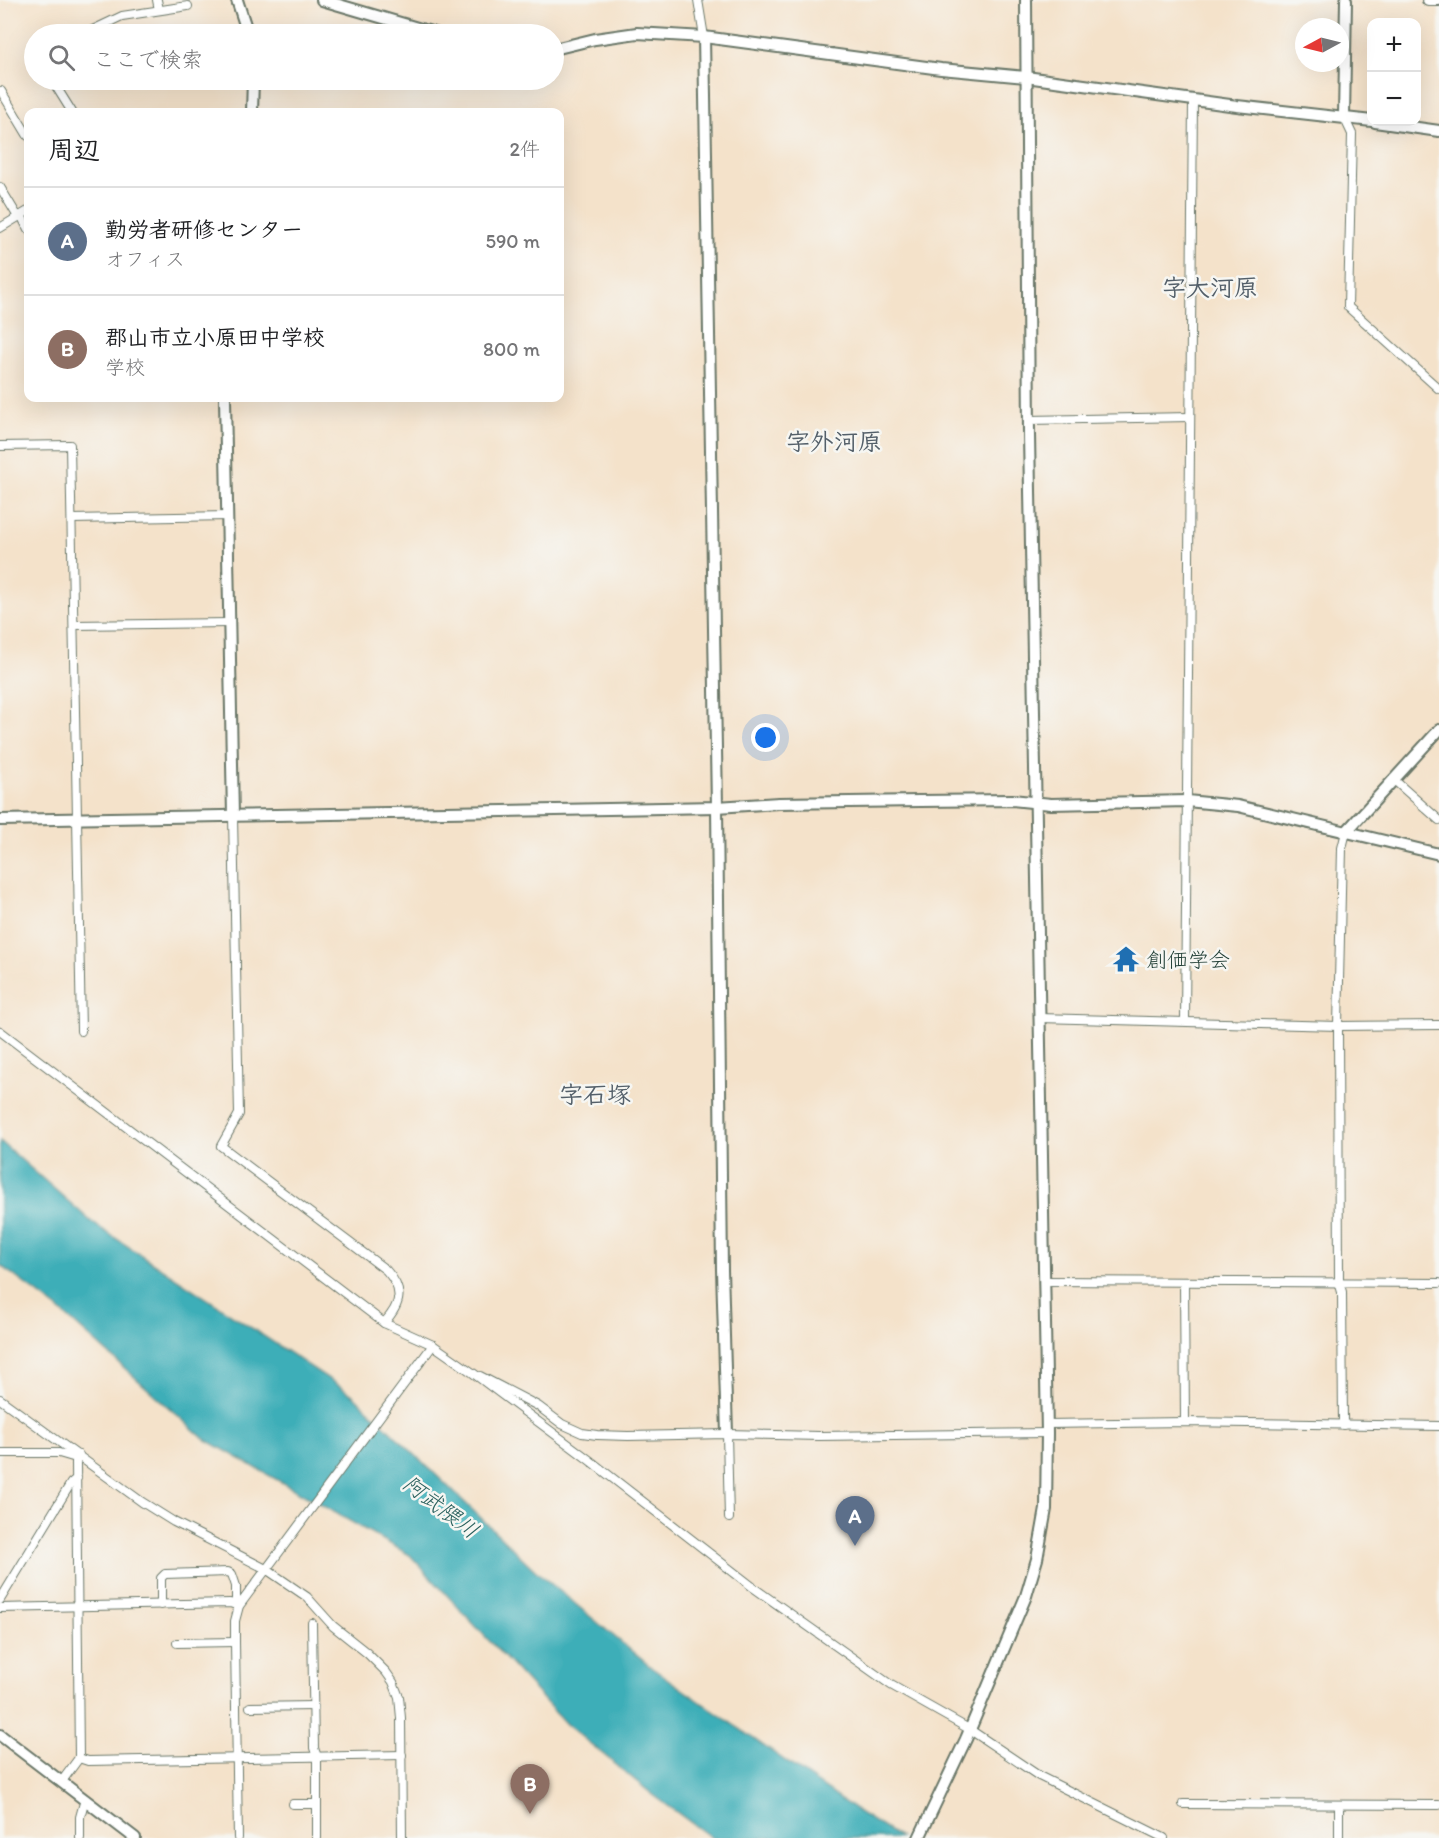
<!DOCTYPE html>
<html lang="ja">
<head>
<meta charset="utf-8">
<style>
  body { margin:0; font-family:Itim,"Klee One",sans-serif; background:#f2f2f2; color:#202124 }
  .controls { position:absolute; right:18px; top:18px; display:grid; overflow:hidden; border-radius:12px; box-shadow:0 6px 24px #0002 }
  .controls button { width:54px; height:54px; display:grid; place-items:center; padding:0; border:0; border-bottom:2px solid #e0e0e0; background:#fff; color:#202124; font:30px sans-serif }
  .compass { position:absolute; left:1295px; top:18px; width:54px; height:54px; border-radius:50%; background:#fff; box-shadow:0 6px 24px #0002; rotate:263deg }
  .you { position:absolute; left:766px; top:738px; width:21px; height:21px; margin:-15px; border:4px solid #fff; border-radius:50%; background:#1a73e8; box-shadow:0 0 0 9px #1a73e833 }
  .badge { display:grid; place-items:center; width:39px; height:39px; border-radius:50%; background:#1f6fb2; color:#fff; font-size:20px; font-weight:700 }
  .pin { position:absolute; translate:-50% -50px; filter:drop-shadow(0 2px 3px #0008) }
  .pin::after { content:''; position:absolute; top:32px; width:21px; height:18px; background:inherit; clip-path:polygon(0 0,100% 0,50% 100%) }
  .list { margin:0; padding:0; list-style:none }
  h2 { display:flex; justify-content:space-between; align-items:center; height:78px; margin:0; padding:0 24px; font-size:26px }
  h2 small { font-size:20px; font-weight:400; color:#757577 }
  .list li { display:grid; grid-template-columns:39px 1fr auto; gap:18px; align-items:center; box-sizing:border-box; height:108px; padding:0 24px; border-top:2px solid #e0e0e0 }
  .list b { display:block; font-size:22px; white-space:nowrap }
  .list p { margin:0; font-size:20px; white-space:nowrap; color:#757577 }
  .list em { font-size:20px; font-style:normal; color:#757577 }
  .icon { flex:none; width:33px; height:33px; fill:none; stroke:currentColor; stroke-width:2; stroke-linecap:round; stroke-linejoin:round }
  .map { position:relative; flex:none; width:1439px; height:1838px; overflow:hidden }
  .search { position:absolute; background:#fff; box-shadow:0 6px 24px #0002; left:24px; top:24px; width:540px; height:66px; display:flex; align-items:center; gap:15px; box-sizing:border-box; padding:0 21px; border-radius:33px; color:#757577; font-size:22px }
  .panel { position:absolute; background:#fff; box-shadow:0 6px 24px #0002; left:24px; top:108px; width:540px; height:294px; border-radius:12px }
  .map>svg:first-child { display:block }
</style>
</head>
<body>
<div class="map">
<svg width="1439" height="1838" viewBox="0 0 1439 1838">
  <rect width="100%" height="100%" fill="#f6f6f2"/>
  <filter id="ink" filterUnits="userSpaceOnUse"><feTurbulence type="fractalNoise" baseFrequency=".0167" numOctaves="2"/><feDisplacementMap in="SourceGraphic" scale="12" xChannelSelector="R" yChannelSelector="G"/><feConvolveMatrix kernelMatrix="1 2 1 2 8 2 1 2 1" color-interpolation-filters="sRGB"/></filter>
  <filter id="wash" filterUnits="userSpaceOnUse"><feTurbulence type="fractalNoise" baseFrequency=".008" numOctaves="4" result="noise"/><feDisplacementMap in="SourceGraphic" scale="24" xChannelSelector="R" yChannelSelector="G"/><feGaussianBlur stdDeviation="1.35" result="paint"/><feColorMatrix in="noise" values="0 0 0 0 0 0 0 0 0 0 0 0 0 0 0 0 0 1.4 0 .05"/><feComposite in="paint" operator="in"/></filter>
  <g filter="url(#wash)">
    <rect width="100%" height="100%" fill="#f4e2ca"/>
    <path fill="#3eaeb8" stroke="#2e7676" stroke-width="1.5" d="M0 1141 94 1224 353 1395 537 1572 652 1668 863 1815 900 1838H712L652 1794 566 1724 410 1555 203 1438 57 1308 0 1265Z"/>
  </g>
  <g filter="url(#ink)">
    <g fill="none" stroke-linecap="round" stroke-linejoin="round">
      <g stroke="#6a7768" stroke-width="10">
        <g id="street">
          <path d="M157 0 159 10"/>
          <path d="M698 0 704 37"/>
          <path d="M84 34 122 16 188 6"/>
          <path d="M52 80 72 112"/>
          <path d="M1 91 28 136"/>
          <path d="M1344 117 1352 134 1348 307 1439 389"/>
          <path d="M0 187 18 217"/>
          <path d="M21 215 28 229"/>
          <path d="M0 228 28 211"/>
          <path d="M1029 420 1190 417"/>
          <path d="M0 446 70 445 81 1031"/>
          <path d="M72 519 228 516"/>
          <path d="M74 625 229 623"/>
          <path d="M1393 779 1439 820"/>
          <path d="M233 816 239 1114 221 1146 386 1270C404 1290 402 1303 384 1323"/>
          <path d="M1039 1018 1338 1026 1439 1025"/>
          <path d="M1185 1021 1193 101"/>
          <path d="M0 1031 384 1323 433 1345 473 1373 588 1459 754 1588 891 1685 969 1729 1039 1776 1164 1838"/>
          <path d="M1044 1281 1439 1283"/>
          <path d="M1184 1283 1185 1422"/>
          <path d="M480 1376 538 1406 562 1424 582 1433 597 1435 628 1436 727 1434 819 1436 1047 1433"/>
          <path d="M0 1399 142 1502 174 1522 266 1569 307 1597 333 1626 367 1653 386 1672 393 1682 399 1697 401 1718 402 1838"/>
          <path d="M1047 1424 1185 1422 1439 1426"/>
          <path d="M1343 1425 1342 1292 1339 1282 1338 1026 1342 848 1346 832"/>
          <path d="M727 1434 729 1518"/>
          <path d="M0 1453H59L76 1458"/>
          <path d="M0 1600 71 1483 77 1478"/>
          <path d="M161 1605V1578L165 1574 228 1572 232 1574 236 1586V1604"/>
          <path d="M0 1608 230 1603 239 1606"/>
          <path d="M312 1623 314 1748 317 1757V1838"/>
          <path d="M177 1643 235 1642"/>
          <path d="M250 1707 313 1706"/>
          <path d="M79 1758 88 1761 402 1755"/>
          <path d="M62 1781 79 1758 76 1462 79 1455"/>
          <path d="M293 1804H317"/>
          <path d="M1183 1804 1439 1805"/>
          <path d="M1339 1805V1838"/>
          <path d="M80 1838V1817L85 1799"/>
          <path d="M238 1838 235 1642V1621L239 1606 433 1345"/>
        </g>
      </g>
      <g stroke="#6a7768" stroke-width="14">
        <g id="secondary">
          <path d="M237 0 248 34"/>
          <path d="M322 0 438 34"/>
          <path d="M1428 0H1439"/>
          <path d="M704 37 717 807 722 1270 727 1434"/>
          <path d="M554 49 595 39 637 33 704 37 941 69 1026 77 1237 106 1372 121"/>
          <path d="M252 112 253 80"/>
          <path d="M1344 117 1346 0"/>
          <path d="M1375 122 1439 131"/>
          <path d="M225 398 233 816"/>
          <path d="M0 820 717 807 779 803 920 801 1012 800 1051 804 1187 801 1238 806 1439 854"/>
          <path d="M1346 832 1439 730"/>
          <path d="M0 1735 135 1838"/>
          <path d="M919 1838 966 1739 1026 1596 1037 1559 1046 1509 1047 1433 1029 435 1026 0"/>
        </g>
      </g>
      <use href="#street" stroke="#fff" stroke-width="8"/>
      <use href="#secondary" stroke="#fff" stroke-width="10"/>
    </g>
  </g>
  <defs>
    <g id="temple-bare" transform="scale(2.07)"><path d="M0-6L5-2H3V0L6.5 2.5H4V6H1.5V3h-3V6H-4V2.5H-6.5L-3 0V-2H-5Z" fill="#1f6fb2" stroke="#f6f6f2" stroke-width="2.5" paint-order="stroke"/></g>
  </defs>
  <g fill-rule="evenodd">
    <use href="#temple-bare" x="1126" y="959"/>
  </g>
  <g text-anchor="middle" dominant-baseline="central" stroke-width="5" stroke-linejoin="round" paint-order="stroke">
    <g font-size="21" fill="#1f3d34" stroke="#f6f6f2" text-anchor="start">
      <text x="1146" y="959">創価学会</text>
    </g>
    <g font-size="22" font-style="italic" fill="#285f5c" stroke="#f6f6f2">
      <text transform="translate(441 1507) rotate(37)">阿武隈川</text>
    </g>
    <g font-size="24" font-weight="bold" fill="#54606a" stroke="#f6f6f2">
      <text x="1210" y="287">字大河原</text>
      <text x="834" y="441">字外河原</text>
      <text x="595" y="1094">字石塚</text>
    </g>
  </g>
</svg>
<div class="controls">
<button>+</button>
<button>−</button>
</div>
<svg class="compass" viewBox="-18 -18 36 36"><path d="M0-13l5 13h-10z" fill="#e53935"/><path d="M0 13l5-13h-10z" fill="#757577"/></svg>
<div class="you"></div>
<div class="pin badge" style="left:855px;top:1546px;background:#5c6f8a">A</div>
<div class="pin badge" style="left:530px;top:1814px;background:#8d6e63">B</div>
<div class="search"><svg class="icon" aria-label="search" viewBox="0 0 24 24"><circle cx="10" cy="10" r="6"/><path d="M15 15l6 6"/></svg>ここで検索</div>
<section class="panel">
<h2>周辺<small>2件</small></h2>
<ul class="list">
<li><span class="badge" style="background:#5c6f8a">A</span><div><b>勤労者研修センター</b><p>オフィス</p></div><em>590 m</em></li>
<li><span class="badge" style="background:#8d6e63">B</span><div><b>郡山市立小原田中学校</b><p>学校</p></div><em>800 m</em></li>
</ul>
</section>
</div>
</body>
</html>
